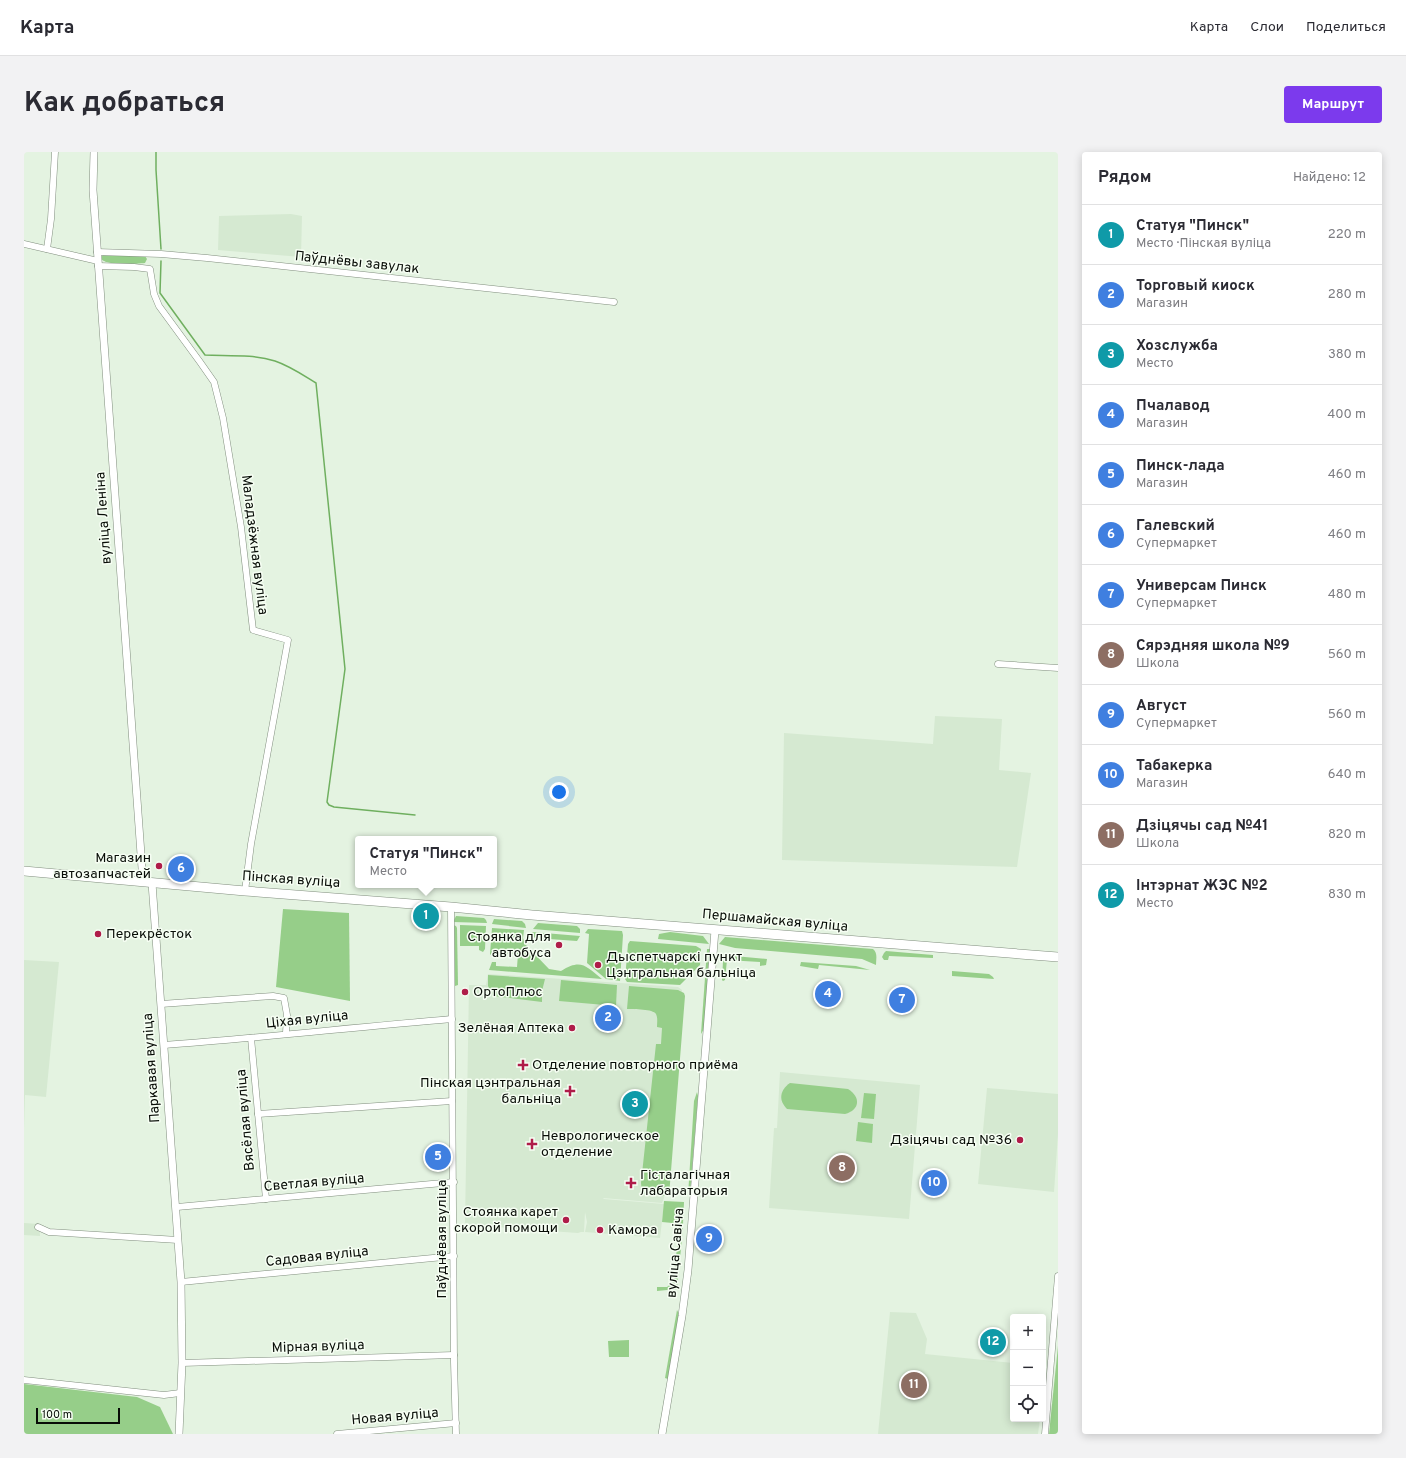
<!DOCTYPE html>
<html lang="ru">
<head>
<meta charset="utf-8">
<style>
  body { margin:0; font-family:Overpass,sans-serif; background:#f2f2f3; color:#2b2b33 }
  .controls { position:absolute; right:12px; bottom:12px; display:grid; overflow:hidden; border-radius:4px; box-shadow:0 2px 10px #0003 }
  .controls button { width:36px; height:36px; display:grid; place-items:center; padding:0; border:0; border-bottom:1px solid #e1e1e2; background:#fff; color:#2b2b33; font:20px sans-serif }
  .scale { position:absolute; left:12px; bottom:10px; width:84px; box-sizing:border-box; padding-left:4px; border:2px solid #080d07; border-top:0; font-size:11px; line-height:14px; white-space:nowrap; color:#080d07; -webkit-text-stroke:3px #f6fef3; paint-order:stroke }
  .you { position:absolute; left:535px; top:640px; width:14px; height:14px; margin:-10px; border:3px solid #fff; border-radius:50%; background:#1a73e8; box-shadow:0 0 0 6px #1a73e833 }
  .badge { display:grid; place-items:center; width:26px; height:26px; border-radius:50%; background:#7c3aed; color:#fff; font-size:13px; font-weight:700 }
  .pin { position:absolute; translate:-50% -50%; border:2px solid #fff; box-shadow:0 1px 4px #0006 }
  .popup { position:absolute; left:331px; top:684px; width:142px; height:52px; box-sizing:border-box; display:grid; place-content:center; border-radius:4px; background:#fff; filter:drop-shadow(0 1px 3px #0005); font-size:13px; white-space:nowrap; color:#7c7c81 }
  .popup b { font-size:15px; color:#2b2b33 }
  .popup::after { content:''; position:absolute; left:50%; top:100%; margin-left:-8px; border:8px solid transparent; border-top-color:#fff }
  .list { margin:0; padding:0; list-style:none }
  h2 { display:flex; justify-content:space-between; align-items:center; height:52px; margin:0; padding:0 16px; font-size:17px }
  h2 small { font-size:13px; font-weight:400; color:#7c7c81 }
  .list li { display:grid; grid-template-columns:26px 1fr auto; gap:12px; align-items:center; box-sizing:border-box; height:60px; padding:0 16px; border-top:1px solid #e1e1e2 }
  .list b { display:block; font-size:15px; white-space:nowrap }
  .list p { margin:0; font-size:13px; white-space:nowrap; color:#7c7c81 }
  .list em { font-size:13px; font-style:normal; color:#7c7c81 }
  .icon { flex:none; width:22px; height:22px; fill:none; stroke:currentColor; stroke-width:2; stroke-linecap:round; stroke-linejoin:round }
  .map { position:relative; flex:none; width:1034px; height:1282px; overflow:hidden; border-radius:4px }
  header { display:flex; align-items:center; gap:24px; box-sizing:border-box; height:56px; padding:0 20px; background:#fff; border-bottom:1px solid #e1e1e2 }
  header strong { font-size:19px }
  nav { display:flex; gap:22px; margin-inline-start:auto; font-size:14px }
  .intro { display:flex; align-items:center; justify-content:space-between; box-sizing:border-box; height:96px; padding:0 24px }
  h1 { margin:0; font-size:28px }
  .button { padding:10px 18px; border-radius:4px; background:#7c3aed; color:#fff; font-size:14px; font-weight:700 }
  main { display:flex; gap:24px; padding:0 24px }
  aside { flex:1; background:#fff; border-radius:4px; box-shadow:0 2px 10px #0003 }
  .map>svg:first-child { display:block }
</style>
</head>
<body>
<header>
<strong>Карта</strong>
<nav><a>Карта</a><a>Слои</a><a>Поделиться</a></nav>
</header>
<div class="intro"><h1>Как добраться</h1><a class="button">Маршрут</a></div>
<main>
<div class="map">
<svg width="1034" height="1282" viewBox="0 0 1034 1282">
  <rect width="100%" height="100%" fill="#e4f3e1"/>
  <g fill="#d5e9d1">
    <path d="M267 62 278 64 277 105 194 98 195 64Z"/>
    <path d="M911 564 978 567 975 618 1007 621 993 715 758 708 760 581 909 592Z"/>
    <path d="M0 808 35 810 22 945 1 943 0 976Z"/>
    <path d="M464 822 654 835 658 838 640 1046 638 1051 579 1046 580 1047 640 1052 636 1086 561 1080 563 1070 561 1060 560 1080H557L554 1081 444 1073V1071H441L445 833H462Z"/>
    <path d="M756 920 896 933 885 1067 745 1056 750 976H753Z"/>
    <path d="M963 936 1034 942V982L1030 1040 954 1032Z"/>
    <path d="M0 1071 15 1072 16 1084 0 1083Z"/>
    <path d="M866 1160 892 1161 903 1187 901 1202 989 1211V1267H1016L1014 1282H854Z"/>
  </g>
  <g fill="#96ce89">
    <path d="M79 102 121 104 123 107 121 111C111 112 84 114 77 107Z"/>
    <path d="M259 757 325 761 326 849 252 835Z"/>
    <path d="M432 764 460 766 462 768 463 771 429 770Z"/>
    <path d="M470 767 498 769 501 772 502 776 468 772Z"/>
    <path d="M514 771 553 774 556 777V781L509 777Z"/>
    <path d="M429 773 432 774 433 776 434 833 431 834 430 831Z"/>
    <path d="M436 773 462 774 461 797 459 800 455 798V794H436Z"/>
    <path d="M468 776 500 778 499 786 501 792 525 817 537 819C557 806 562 814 578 827L465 818 468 810H472V814L493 815 494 802 473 801 472 806 469 805 466 802Z"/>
    <path d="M564 777 598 779 599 783 596 829 582 827 563 811 565 782 561 781Z"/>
    <path d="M508 780 556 784 553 789 511 786 509 784Z"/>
    <path d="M646 780 679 784 685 792 634 787 635 782Z"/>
    <path d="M701 785 849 797C854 801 852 807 852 813L838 807 711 796 695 792Z"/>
    <path d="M606 789 672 794 677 797 676 813 656 833 603 830 601 827 604 792Z"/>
    <path d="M683 797H686L680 877 677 882Z"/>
    <path d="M862 799 909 803V806L865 804 864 808H860L858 805 860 801Z"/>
    <path d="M710 804 743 807 742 813 736 814V810L703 808 701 828 699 829 698 828 699 809Z"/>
    <path d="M777 810 832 814 846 818 795 813 794 817 776 814Z"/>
    <path d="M928 819 965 822 969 825 970 827 928 824Z"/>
    <path d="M464 823 521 827 518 839V850L469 844 464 834Z"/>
    <path d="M537 828 593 833 592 854 535 849Z"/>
    <path d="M605 834 654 838 660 841 661 844 645 1044 621 1042 618 1040 617 1031 632 892H637L638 876 633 875C633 871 634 866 632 862 629 857 610 857 603 857Z"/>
    <path d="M766 931 824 937C837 945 836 958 821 962L763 957C754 948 756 938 766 931Z"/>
    <path d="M673 940 674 944 666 1041 664 1044 670 949Z"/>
    <path d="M840 941 852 942 850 967 837 966Z"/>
    <path d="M834 970 849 972 848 991 832 989Z"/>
    <path d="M640 1049 660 1050 659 1072 638 1070Z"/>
    <path d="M658 1076H659L653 1137 633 1139V1135H643L649 1130 655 1079Z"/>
    <path d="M653 1158 655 1162 644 1227 641 1226Z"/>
    <path d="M605 1188V1205H585L584 1189Z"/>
    <path d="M1034 1194V1282H1025Z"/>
    <path d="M0 1232 113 1245 136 1255 149 1282H0Z"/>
  </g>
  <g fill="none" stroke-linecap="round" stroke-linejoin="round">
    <g stroke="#6faf5f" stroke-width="1.5">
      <path d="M132 0V18L137 97"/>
      <path d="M137 109 136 141 181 203C204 204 229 202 251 209 266 214 279 223 292 231L321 517 303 650 305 653 310 655 391 663"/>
    </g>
    <g stroke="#818e7e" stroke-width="7">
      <g id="minor">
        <path d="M0 92 74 109"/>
        <path d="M23 97 27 67 31 0"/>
        <path d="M73 100 137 102 183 106 590 150"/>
        <path d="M74 114 110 115 126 117 130 142 135 154 176 210 190 230 199 266 217 375 229 478 264 488 227 692 221 739"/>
        <path d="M974 512 1034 516"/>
        <path d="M427 755 430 1210 432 1282"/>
        <path d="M137 852 249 844 260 846 263 863 262 881"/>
        <path d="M227 886 242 1047"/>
        <path d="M140 893C236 886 332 875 428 867"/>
        <path d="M234 962 428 949"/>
        <path d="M153 1055 430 1030"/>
        <path d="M14 1075 25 1080 154 1088"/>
        <path d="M157 1130 430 1104"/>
        <path d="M158 1211 430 1203"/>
        <path d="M0 1228 140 1243 156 1241"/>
        <path d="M313 1282 432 1271"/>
        <path d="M1021 1282 1034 1124"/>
      </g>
    </g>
    <g stroke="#818e7e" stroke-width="8">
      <g id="tertiary">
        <path d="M70 0 69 38 119 730"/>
        <path d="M128 731 157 1130 158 1211 155 1282"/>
        <path d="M638 1282 658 1164 664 1118 691 778"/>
      </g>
    </g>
    <g stroke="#818e7e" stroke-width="10">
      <path id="primary" d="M0 719 221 739 427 755 508 763 1034 805"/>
    </g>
    <use href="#minor" stroke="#fff" stroke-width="6"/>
    <use href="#tertiary" stroke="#fff" stroke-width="7"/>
    <use href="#primary" stroke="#fff" stroke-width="9"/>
  </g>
  <g fill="#af1c49" stroke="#f6fef3" stroke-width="1.5">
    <circle cx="135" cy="714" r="4"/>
    <circle cx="74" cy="782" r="4"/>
    <circle cx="535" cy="793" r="4"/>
    <circle cx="574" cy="813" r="4"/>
    <circle cx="441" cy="840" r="4"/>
    <circle cx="548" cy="876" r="4"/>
    <path d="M497 907h4v4h4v4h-4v4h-4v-4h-4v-4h4z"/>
    <path d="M544 933h4v4h4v4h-4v4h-4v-4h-4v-4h4z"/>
    <circle cx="996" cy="988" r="4"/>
    <path d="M506 986h4v4h4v4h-4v4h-4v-4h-4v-4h4z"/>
    <path d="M605 1025h4v4h4v4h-4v4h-4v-4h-4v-4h4z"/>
    <circle cx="542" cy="1068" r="4"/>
    <circle cx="576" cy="1078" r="4"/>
  </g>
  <g text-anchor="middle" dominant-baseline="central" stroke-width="3" stroke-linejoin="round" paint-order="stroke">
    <g font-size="14" fill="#080d07" stroke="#f6fef3">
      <text transform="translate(333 111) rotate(6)">Паўднёвы завулак</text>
      <text transform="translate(80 366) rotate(-94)">вуліца Леніна</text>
      <text transform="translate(230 393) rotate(83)">Маладзёжная вуліца</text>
      <text transform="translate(267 728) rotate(4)">Пінская вуліца</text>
      <text transform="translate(751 769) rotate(5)">Першамайская вуліца</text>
      <text transform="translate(283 868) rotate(-6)">Ціхая вуліца</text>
      <text transform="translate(128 916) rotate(-94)">Паркавая вуліца</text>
      <text transform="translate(222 968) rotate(-95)">Вясёлая вуліца</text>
      <text transform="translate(290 1031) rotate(-5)">Светлая вуліца</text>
      <text transform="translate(418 1087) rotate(-90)">Паўднёвая вуліца</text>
      <text transform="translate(652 1101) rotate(-85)">вуліца Савіча</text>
      <text transform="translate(293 1105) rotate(-6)">Садовая вуліца</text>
      <text transform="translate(294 1195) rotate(-2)">Мірная вуліца</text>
      <text transform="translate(371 1265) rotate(-5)">Новая вуліца</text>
    </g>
    <g font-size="14" fill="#080d07" stroke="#f6fef3" text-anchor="start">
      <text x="127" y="706" text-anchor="end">Магазин<tspan x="127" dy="16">автозапчастей</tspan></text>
      <text x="82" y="782">Перекрёсток</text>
      <text x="527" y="785" text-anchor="end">Стоянка для<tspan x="527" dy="16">автобуса</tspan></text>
      <text x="582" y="805">Дыспетчарскі пункт<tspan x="582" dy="16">Цэнтральная бальніца</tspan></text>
      <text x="449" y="840">ОртоПлюс</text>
      <text x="540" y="876" text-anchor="end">Зелёная Аптека</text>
      <text x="508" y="913">Отделение повторного приёма</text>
      <text x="537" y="931" text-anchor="end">Пінская цэнтральная<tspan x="537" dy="16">бальніца</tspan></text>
      <text x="517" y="984">Неврологическое<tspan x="517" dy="16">отделение</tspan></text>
      <text x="988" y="988" text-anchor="end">Дзіцячы сад №36</text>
      <text x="616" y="1023">Гісталагічная<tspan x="616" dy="16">лабараторыя</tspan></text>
      <text x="534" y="1060" text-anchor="end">Стоянка карет<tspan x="534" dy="16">скорой помощи</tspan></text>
      <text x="584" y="1078">Камора</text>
    </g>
  </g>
</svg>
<div class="controls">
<button>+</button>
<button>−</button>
<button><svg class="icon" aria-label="locate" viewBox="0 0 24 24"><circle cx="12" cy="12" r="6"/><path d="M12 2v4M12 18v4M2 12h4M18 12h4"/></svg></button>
</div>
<div class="scale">100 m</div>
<div class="you"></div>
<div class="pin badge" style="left:402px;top:764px;background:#0f9aa8">1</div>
<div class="popup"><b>Статуя &quot;Пинск&quot;</b>Место</div>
<div class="pin badge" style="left:584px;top:866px;background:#3f7fe0">2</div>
<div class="pin badge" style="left:611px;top:952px;background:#0f9aa8">3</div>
<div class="pin badge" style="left:804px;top:842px;background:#3f7fe0">4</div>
<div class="pin badge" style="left:414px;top:1005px;background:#3f7fe0">5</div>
<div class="pin badge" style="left:157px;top:717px;background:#3f7fe0">6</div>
<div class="pin badge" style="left:878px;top:848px;background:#3f7fe0">7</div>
<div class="pin badge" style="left:818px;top:1016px;background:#8d6e63">8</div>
<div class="pin badge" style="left:685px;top:1087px;background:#3f7fe0">9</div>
<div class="pin badge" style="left:910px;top:1031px;background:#3f7fe0">10</div>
<div class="pin badge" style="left:890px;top:1233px;background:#8d6e63">11</div>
<div class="pin badge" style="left:969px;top:1190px;background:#0f9aa8">12</div>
</div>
<aside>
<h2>Рядом<small>Найдено: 12</small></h2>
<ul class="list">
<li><span class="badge" style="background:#0f9aa8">1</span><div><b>Статуя &quot;Пинск&quot;</b><p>Место · Пінская вуліца</p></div><em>220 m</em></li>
<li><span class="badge" style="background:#3f7fe0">2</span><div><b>Торговый киоск</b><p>Магазин</p></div><em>280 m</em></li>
<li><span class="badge" style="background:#0f9aa8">3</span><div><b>Хозслужба</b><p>Место</p></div><em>380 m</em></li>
<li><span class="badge" style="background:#3f7fe0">4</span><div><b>Пчалавод</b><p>Магазин</p></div><em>400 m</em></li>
<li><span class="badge" style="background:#3f7fe0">5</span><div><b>Пинск-лада</b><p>Магазин</p></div><em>460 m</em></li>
<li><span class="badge" style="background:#3f7fe0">6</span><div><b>Галевский</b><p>Супермаркет</p></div><em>460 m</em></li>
<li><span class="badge" style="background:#3f7fe0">7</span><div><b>Универсам Пинск</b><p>Супермаркет</p></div><em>480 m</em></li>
<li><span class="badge" style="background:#8d6e63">8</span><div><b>Сярэдняя школа №9</b><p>Школа</p></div><em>560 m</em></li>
<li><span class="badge" style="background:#3f7fe0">9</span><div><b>Август</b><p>Супермаркет</p></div><em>560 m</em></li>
<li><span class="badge" style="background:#3f7fe0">10</span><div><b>Табакерка</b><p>Магазин</p></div><em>640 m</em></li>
<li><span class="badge" style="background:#8d6e63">11</span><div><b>Дзіцячы сад №41</b><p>Школа</p></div><em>820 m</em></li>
<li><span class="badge" style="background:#0f9aa8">12</span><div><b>Інтэрнат ЖЭС №2</b><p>Место</p></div><em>830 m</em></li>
</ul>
</aside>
</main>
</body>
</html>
